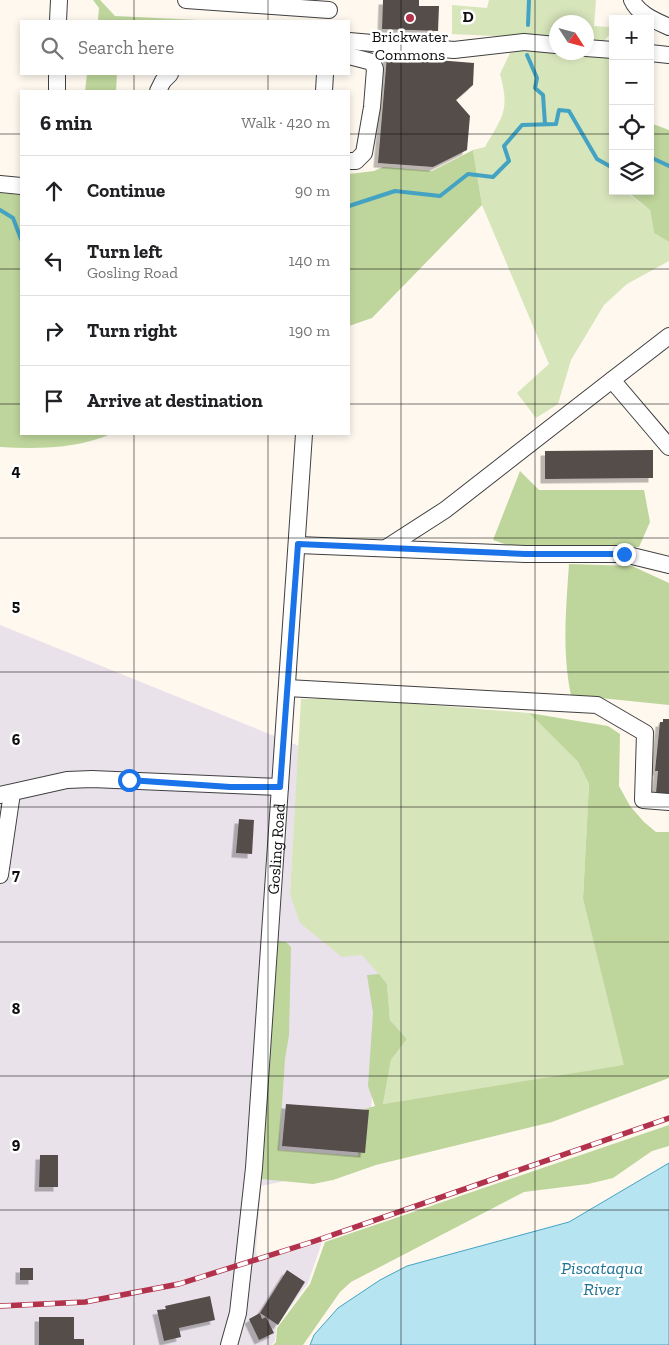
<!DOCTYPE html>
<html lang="en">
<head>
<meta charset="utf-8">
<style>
  body { margin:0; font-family:"Zilla Slab",serif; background:#f2f2f2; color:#202124 }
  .controls { position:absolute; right:15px; top:15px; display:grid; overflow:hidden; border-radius:0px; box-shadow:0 2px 8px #0003 }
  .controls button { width:45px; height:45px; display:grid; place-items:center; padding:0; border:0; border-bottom:1px solid #e0e0e0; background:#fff; color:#202124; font:25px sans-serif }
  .compass { position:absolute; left:549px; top:15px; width:45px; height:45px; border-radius:50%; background:#fff; box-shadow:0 2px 8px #0003; rotate:126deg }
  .stop { position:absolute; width:15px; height:15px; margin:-11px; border:4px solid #1a73e8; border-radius:50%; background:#fff }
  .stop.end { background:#1a73e8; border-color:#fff; box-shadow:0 1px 5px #0008 }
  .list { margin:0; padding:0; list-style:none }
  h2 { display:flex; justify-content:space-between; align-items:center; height:65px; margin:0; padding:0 20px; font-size:21px }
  h2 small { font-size:16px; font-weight:400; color:#757577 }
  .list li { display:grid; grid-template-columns:32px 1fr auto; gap:15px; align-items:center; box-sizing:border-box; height:70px; padding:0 20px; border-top:1px solid #e0e0e0 }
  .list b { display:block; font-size:19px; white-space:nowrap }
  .list p { margin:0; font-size:16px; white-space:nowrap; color:#757577 }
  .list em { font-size:16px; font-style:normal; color:#757577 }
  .icon { flex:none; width:28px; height:28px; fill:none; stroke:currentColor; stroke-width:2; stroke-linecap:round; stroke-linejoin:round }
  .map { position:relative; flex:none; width:669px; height:1345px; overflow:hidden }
  .search { position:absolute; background:#fff; box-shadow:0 2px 8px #0003; left:20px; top:20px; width:330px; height:55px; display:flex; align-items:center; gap:12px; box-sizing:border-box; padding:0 18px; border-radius:0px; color:#757577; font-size:19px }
  .panel { position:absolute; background:#fff; box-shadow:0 2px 8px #0003; left:20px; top:90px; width:330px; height:345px; border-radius:0px }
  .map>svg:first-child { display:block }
</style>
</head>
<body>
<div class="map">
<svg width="669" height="1345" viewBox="0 0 669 1345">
  <defs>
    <filter id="shadow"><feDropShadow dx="-4.5" dy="4.5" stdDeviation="0" flood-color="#0004"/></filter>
  </defs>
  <rect width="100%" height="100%" fill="#fef8ef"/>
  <path fill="#e9e2eb" d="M0 625 299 746 290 894 381 940 368 1164 261 1186 256 1250 258 1262 322 1242 308 1283 276 1327 275 1341 271 1345H0Z"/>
  <g fill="#d7e5bb">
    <path d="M489 0H596L594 26 609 27 610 34 603 42 587 41 586 22H556V39L452 34V5L487 8Z"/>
    <path d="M527 49 613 56V191H630V195L650 210 654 233 669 242V261L627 284 604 305 571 360 558 404 536 418 517 393 549 364 482 205 473 150 485 147C503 116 510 110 500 74L510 53Z"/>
    <path d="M301 699H355L529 713 578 762 589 784 583 899 625 1066 383 1104 391 1060 407 1039 390 1020 387 984 362 955 342 957 300 923 290 894Z"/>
  </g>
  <g fill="#bed59c">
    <path d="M93 0H100L115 16 219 21H95L98 20 99 8Z"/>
    <path d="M87 74H117L116 91H85Z"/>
    <path d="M650 116 653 124 669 130V242L654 233 650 210 630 194V191H650Z"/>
    <path d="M473 150 482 205 372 318 349 326V174L374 171 383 167 432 171Z"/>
    <path d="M0 193 21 195V434H111C76 449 38 449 0 447Z"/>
    <path d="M520 471 539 490H644L650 522 639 547 521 550 493 540Z"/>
    <path d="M569 564 632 566 669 583V705L571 695C562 652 566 608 569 564Z"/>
    <path d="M529 713 608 726 620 734 619 786 630 806 644 822 656 832H669V1078L552 1122 376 1165 333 1180 313 1184 261 1179 277 941 286 942 291 947 289 1035 285 1059 279 1150 358 1156 365 1109 375 1106 368 1086 373 1013 367 975 379 974 387 984 390 1020 407 1039 391 1060 383 1104 624 1065 583 899 589 784 578 762Z"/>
    <path d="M669 1125V1146L652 1151 613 1178 588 1184 524 1192 351 1282 340 1292 303 1345H273L276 1342 277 1328 310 1284 325 1242Z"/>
  </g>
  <path fill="#b7e4f1" stroke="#44a3c2" d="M669 1163V1345H310L314 1335 338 1308 380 1280 407 1266 569 1222Z"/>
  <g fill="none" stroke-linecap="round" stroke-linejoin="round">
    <g stroke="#44a3c2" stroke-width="4">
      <path d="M528 25 529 0"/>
      <path d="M527 55 537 78 535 88 543 95 545 124"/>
      <path d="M650 157 669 166"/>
      <path d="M349 206 395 191 440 196 468 174 493 177 509 161 504 146 522 125 556 124 559 110 569 111 597 159 613 168"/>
      <path d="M0 210 13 218 21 239"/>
    </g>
  </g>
  <g fill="#554d4a" filter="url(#shadow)">
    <path d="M383 0H419V6H439L438 31 382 29Z"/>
    <path d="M387 56 474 63 473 85 456 100 470 116 467 150 433 167 378 163Z"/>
    <path d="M653 450V478L545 479V451Z"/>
    <path d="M663 719H669V794L656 793 658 771H655L660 722H663Z"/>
    <path d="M239 819 254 820 252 854 236 853Z"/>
    <path d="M286 1104 369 1110 365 1153 282 1146Z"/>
    <path d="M40 1155H58V1187H39Z"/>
    <rect x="20" y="1268" width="13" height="12"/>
    <path d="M287 1270 305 1282 278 1325 260 1313Z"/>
    <path d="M210 1296 215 1320 179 1328 181 1337 164 1341 157 1310 166 1309 165 1306Z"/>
    <path d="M260 1313 262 1319 266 1317 274 1333 259 1340 249 1319Z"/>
    <path d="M39 1317H74V1339H84V1345H39Z"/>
  </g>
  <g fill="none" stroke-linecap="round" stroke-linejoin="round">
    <g stroke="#404040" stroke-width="18">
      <g id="minor">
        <path d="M186 0 329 10"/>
        <path d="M632 0C638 14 656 21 669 27"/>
        <path d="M58 21 59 0"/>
        <path d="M349 41 454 50 524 42 556 45"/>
        <path d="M586 48 613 50"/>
        <path d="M650 53 669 55"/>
        <path d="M349 56 372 62 375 69 372 107 364 153 356 161H349"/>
        <path d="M57 91V74"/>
        <path d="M158 91 163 81 170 74"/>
        <path d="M324 91 325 74"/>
        <path d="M0 184 21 186"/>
        <path d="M612 380 669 336"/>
        <path d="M298 545 525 554H624L669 565"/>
        <path d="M386 548 445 510 612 380 669 447"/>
        <path d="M287 688 597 705 645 733 643 800 669 802"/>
        <path d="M0 795 67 780 92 779 280 787"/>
        <path d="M0 875 12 793"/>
        <path id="s1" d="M229 1345 238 1313 254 1168 304 434"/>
      </g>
    </g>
    <use href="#minor" stroke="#fff" stroke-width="16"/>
    <g stroke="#b2314b" stroke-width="5.5">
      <path id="rail" d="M0 1306 85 1302 179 1284 315 1241 669 1118"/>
    </g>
    <use href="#rail" stroke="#fff" stroke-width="4" stroke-dasharray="11" stroke-linecap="butt"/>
  </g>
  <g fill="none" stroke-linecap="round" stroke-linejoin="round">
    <path stroke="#1a73e8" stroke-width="6" d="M129 780 230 787H280L298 544 525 554H624"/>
  </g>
  <path fill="none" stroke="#0d0d0d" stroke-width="1" stroke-opacity="0.55" d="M134 0V21M268 0V21M401 0V1345M535 0V1345M134 74V91M268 74V91M0 134H21M349 134H613M650 134H669M0 269H21M349 269H669M0 404H21M349 404H669M134 434V1345M268 434V1345M0 538H669M0 672H669M0 807H669M0 942H669M0 1076H669M0 1210H669"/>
  <circle fill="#b2314b" stroke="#fff" stroke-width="2" cx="410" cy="18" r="5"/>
  <g text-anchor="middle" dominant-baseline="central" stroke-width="5" stroke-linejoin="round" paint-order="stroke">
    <g font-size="16" fill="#0d0d0d" stroke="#fff">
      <text x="410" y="36">Brickwater<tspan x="410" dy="18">Commons</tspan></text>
    </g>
    <g font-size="16" fill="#0d0d0d" stroke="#fff">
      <text stroke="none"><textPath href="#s1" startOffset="499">Gosling Road</textPath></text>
    </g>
    <g font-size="18" font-style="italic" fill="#217494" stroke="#fff">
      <text x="602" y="1268">Piscataqua<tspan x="602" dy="21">River</tspan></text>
    </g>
  </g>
  <g font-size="16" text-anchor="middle" font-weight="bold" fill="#0d0d0d" stroke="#fff" stroke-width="5" stroke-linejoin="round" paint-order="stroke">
    <text x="468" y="22">D</text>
    <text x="16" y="476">4</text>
    <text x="16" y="611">5</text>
    <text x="16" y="745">6</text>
    <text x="16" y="880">7</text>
    <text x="16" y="1014">8</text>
    <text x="16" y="1149">9</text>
  </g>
</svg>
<div class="controls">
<button>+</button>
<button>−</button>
<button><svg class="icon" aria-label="locate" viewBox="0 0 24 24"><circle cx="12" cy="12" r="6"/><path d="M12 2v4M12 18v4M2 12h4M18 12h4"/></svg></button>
<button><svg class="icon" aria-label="layers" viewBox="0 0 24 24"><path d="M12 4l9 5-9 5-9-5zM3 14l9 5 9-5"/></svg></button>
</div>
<svg class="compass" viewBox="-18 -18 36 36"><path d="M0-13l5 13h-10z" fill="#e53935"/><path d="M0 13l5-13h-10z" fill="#757577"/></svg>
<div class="stop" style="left:129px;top:780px"></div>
<div class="stop end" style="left:624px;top:554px"></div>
<div class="search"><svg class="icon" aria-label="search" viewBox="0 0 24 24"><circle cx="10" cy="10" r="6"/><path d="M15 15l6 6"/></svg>Search here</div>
<section class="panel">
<h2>6 min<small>Walk · 420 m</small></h2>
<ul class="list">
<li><svg class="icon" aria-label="ahead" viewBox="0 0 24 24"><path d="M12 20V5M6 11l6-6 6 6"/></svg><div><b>Continue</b></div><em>90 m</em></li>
<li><svg class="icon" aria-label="left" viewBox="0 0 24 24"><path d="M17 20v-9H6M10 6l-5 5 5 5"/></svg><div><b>Turn left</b><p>Gosling Road</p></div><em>140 m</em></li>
<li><svg class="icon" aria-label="right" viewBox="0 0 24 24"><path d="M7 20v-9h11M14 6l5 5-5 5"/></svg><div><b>Turn right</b></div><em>190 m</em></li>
<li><svg class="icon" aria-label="arrive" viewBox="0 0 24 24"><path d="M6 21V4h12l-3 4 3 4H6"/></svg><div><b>Arrive at destination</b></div></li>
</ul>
</section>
</div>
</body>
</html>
